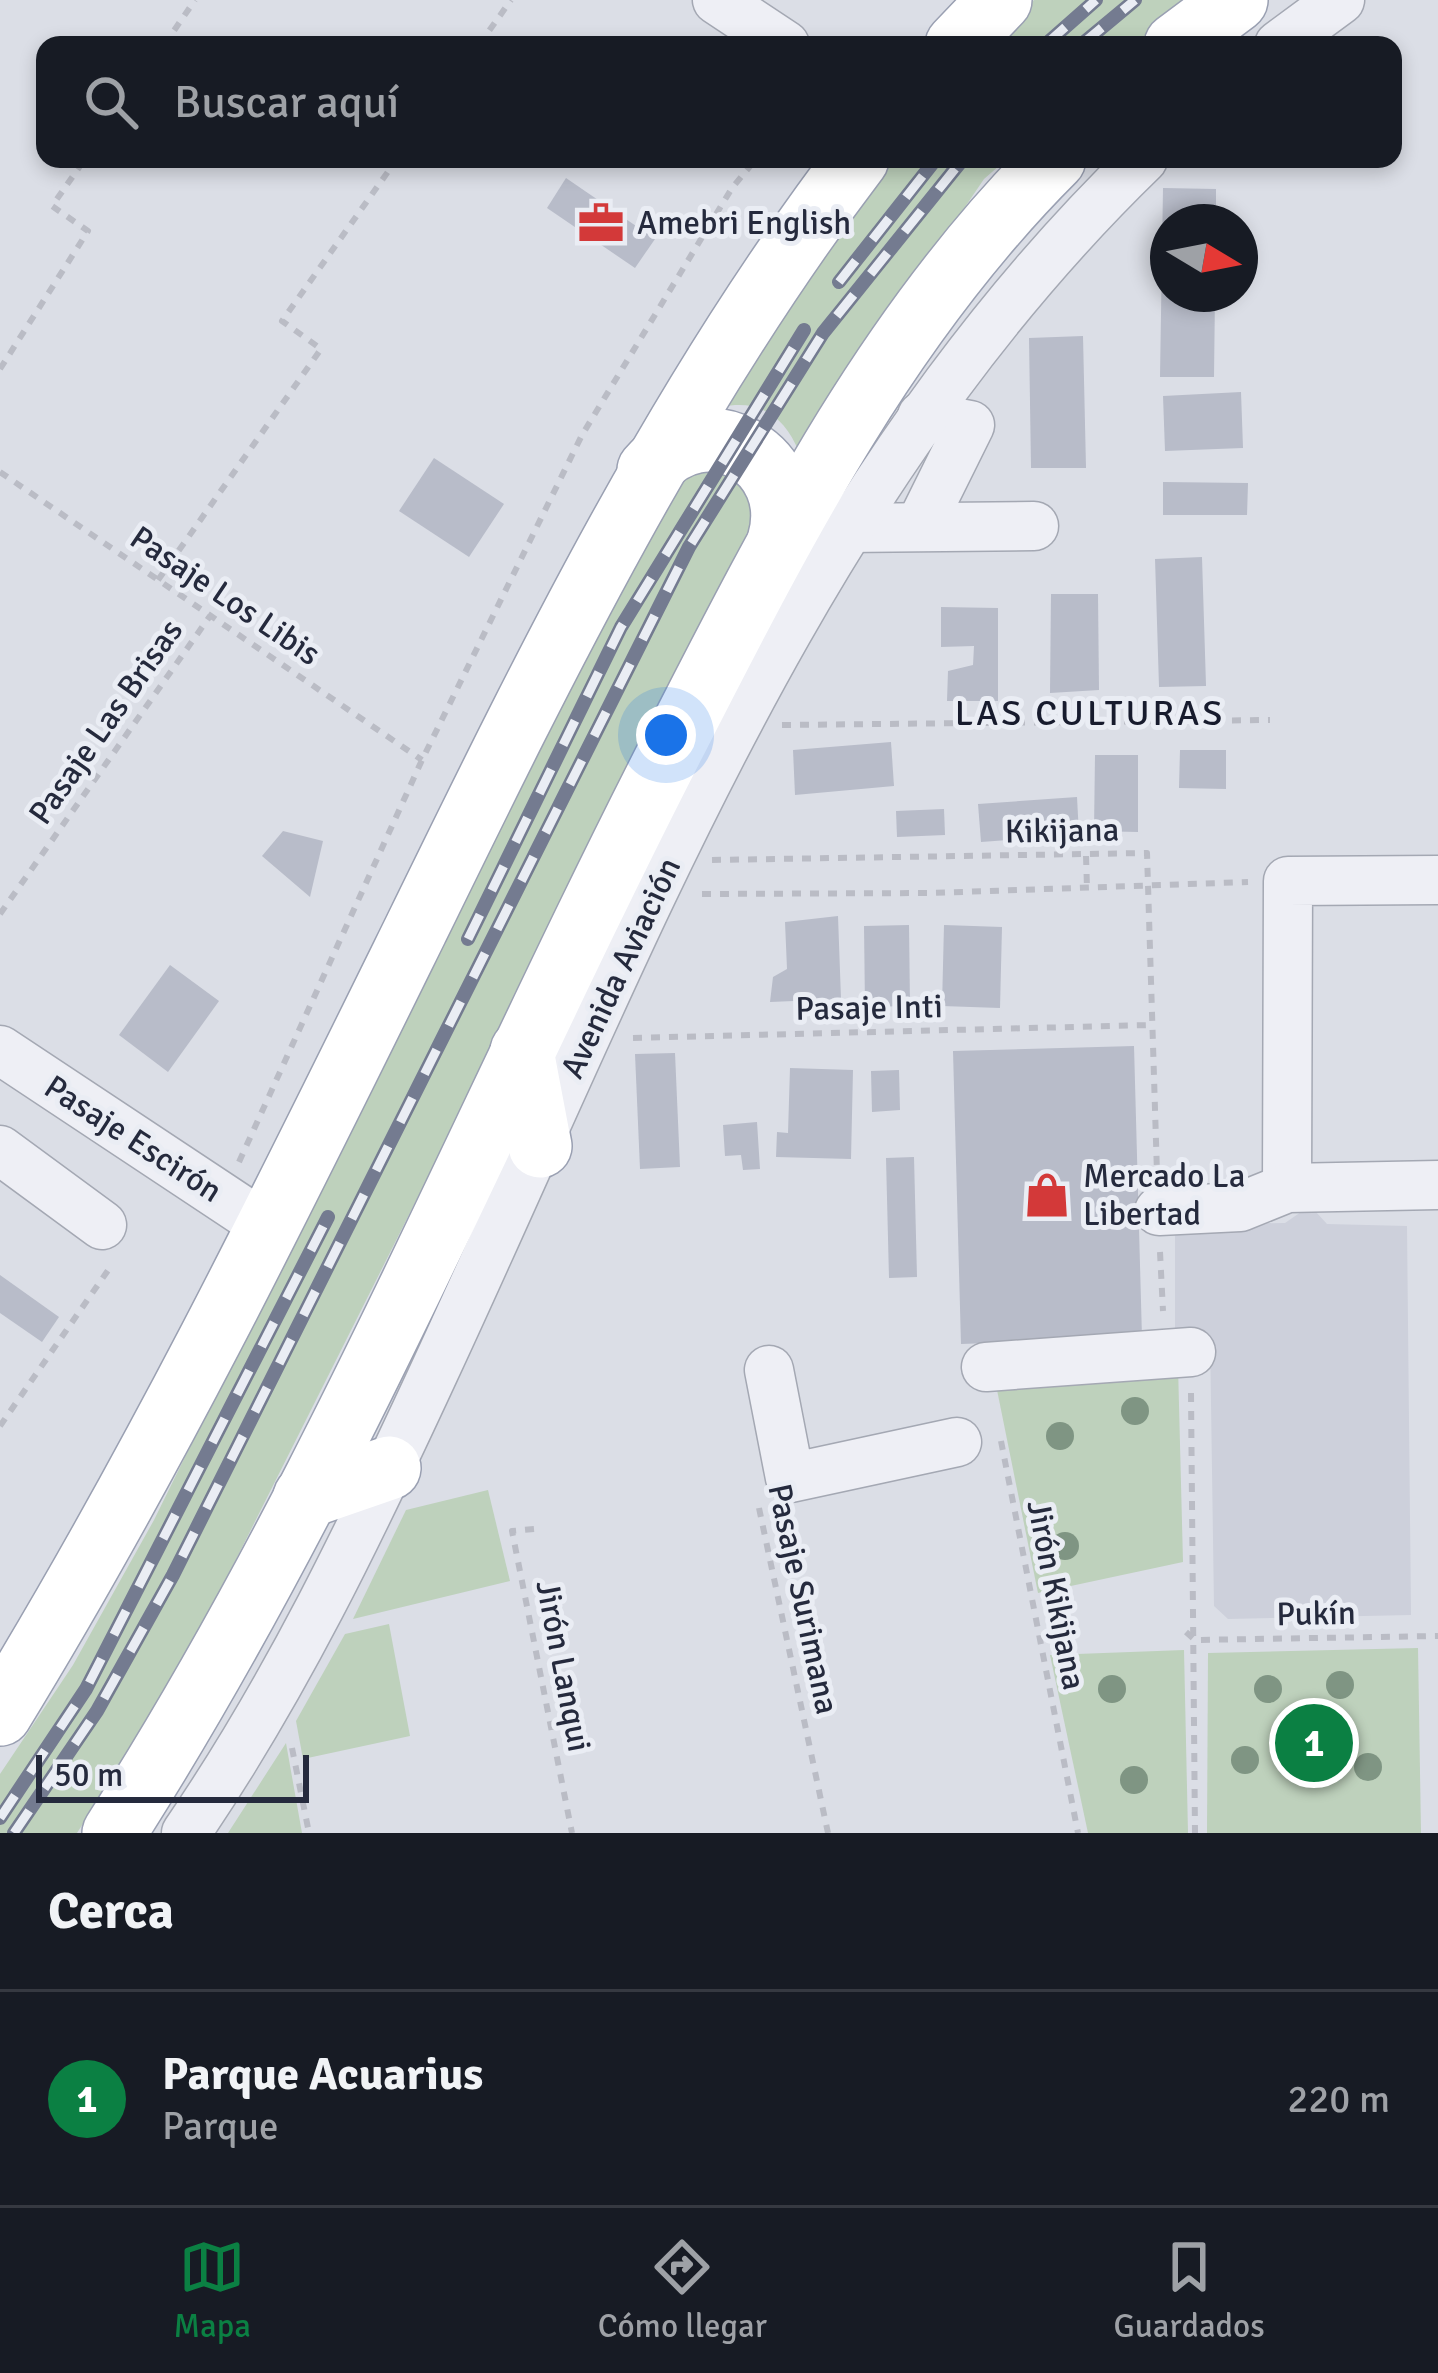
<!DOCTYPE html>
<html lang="es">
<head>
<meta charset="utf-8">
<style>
  body { margin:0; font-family:Signika,sans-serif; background:#20242c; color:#f1f3f6 }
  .compass { position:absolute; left:1150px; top:204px; width:108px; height:108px; border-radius:50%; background:#171b24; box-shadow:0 6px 18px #0003; rotate:100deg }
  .scale { position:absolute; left:36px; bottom:30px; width:273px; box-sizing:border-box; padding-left:12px; border:6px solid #252a3d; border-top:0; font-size:33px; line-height:42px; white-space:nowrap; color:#252a3d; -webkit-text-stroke:9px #eaedf4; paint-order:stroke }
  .you { position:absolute; left:666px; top:735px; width:42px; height:42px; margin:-30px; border:9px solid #fff; border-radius:50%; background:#1a73e8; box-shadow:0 0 0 18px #1a73e833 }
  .badge { display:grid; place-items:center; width:78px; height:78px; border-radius:50%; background:#0b8043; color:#fff; font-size:39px; font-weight:700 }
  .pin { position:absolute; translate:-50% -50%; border:6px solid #fff; box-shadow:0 3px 12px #0006 }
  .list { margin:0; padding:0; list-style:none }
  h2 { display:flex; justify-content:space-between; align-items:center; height:156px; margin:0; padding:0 48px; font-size:51px }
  h2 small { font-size:39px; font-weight:400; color:#9ea1a6 }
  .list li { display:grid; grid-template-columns:78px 1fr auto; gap:36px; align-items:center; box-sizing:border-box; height:216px; padding:0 48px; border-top:3px solid #363941 }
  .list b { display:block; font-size:45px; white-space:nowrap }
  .list p { margin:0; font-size:39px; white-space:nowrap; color:#9ea1a6 }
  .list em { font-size:39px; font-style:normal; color:#9ea1a6 }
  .icon { flex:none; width:66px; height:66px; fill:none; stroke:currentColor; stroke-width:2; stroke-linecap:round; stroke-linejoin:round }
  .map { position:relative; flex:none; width:1438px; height:1833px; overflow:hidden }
  .search { position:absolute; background:#171b24; box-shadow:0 6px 18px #0003; left:36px; right:36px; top:36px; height:132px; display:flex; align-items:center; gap:30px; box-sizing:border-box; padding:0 42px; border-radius:24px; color:#9ea1a6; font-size:45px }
  .sheet { height:372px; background:#171b24 }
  nav { display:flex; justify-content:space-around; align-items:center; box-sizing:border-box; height:168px; border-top:3px solid #363941; background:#171b24; font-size:33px; color:#9ea1a6 }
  nav a { display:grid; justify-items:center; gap:6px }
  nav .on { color:#0b8043 }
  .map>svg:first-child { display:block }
</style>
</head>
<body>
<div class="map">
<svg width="1438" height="1833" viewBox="0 0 1438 1833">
  <rect width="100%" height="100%" fill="#dbdee6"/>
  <path fill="#cdd0db" d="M1301 1212H1316L1327 1224 1407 1226 1411 1615 1228 1619 1214 1606 1210 1335 1175 1336V1224L1285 1223Z"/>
  <g fill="#bed1bc">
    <path d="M1034 0H1185L1134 45H990Z"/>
    <path d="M893 159H1007L984 179 799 452C785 417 760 399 722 407L805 276Z"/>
    <path d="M719 436 756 511 728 579 177 1677 77 1833H0V1774L73 1665 154 1520 604 605 685 476Z"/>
    <path d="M1178 1366 1183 1562 1038 1593 994 1375Z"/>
    <path d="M488 1490 510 1581 353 1619 406 1510Z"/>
    <path d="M389 1624 410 1736 303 1759 296 1721 345 1634Z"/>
    <path d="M1418 1648 1421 1833H1207L1208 1653Z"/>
    <path d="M1184 1650 1188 1833H1088L1050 1655Z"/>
    <path d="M286 1743 302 1833H227H228Z"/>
  </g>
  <g fill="#b8bcc9">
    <path d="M1265 159H1346V165L1265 163Z"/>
    <path d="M566 178 655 239 635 268 547 208Z"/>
    <path d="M1163 188 1216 189V222H1168V294H1215L1214 377H1160Z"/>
    <path d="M1083 336 1086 468H1031L1029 338Z"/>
    <path d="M1241 392 1243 448 1165 451 1163 396Z"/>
    <path d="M434 458 504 504 469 557 399 511Z"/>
    <path d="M1163 482 1248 483 1247 515H1163Z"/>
    <path d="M1202 557 1206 686 1159 687 1155 559Z"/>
    <path d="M1051 594H1098L1099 690 1050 693Z"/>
    <path d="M941 607 998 608V701H947L948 671 973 665 974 646 941 647Z"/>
    <path d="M891 742 894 786 795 795 793 750Z"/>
    <path d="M1180 750H1226V789L1179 788Z"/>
    <path d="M1095 755H1138V832L1094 831Z"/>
    <path d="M1077 797 1079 835 981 842 978 804Z"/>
    <path d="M944 809 945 835 897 837 896 811Z"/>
    <path d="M283 831 323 841 310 897 262 856Z"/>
    <path d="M838 916 841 999 770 1002 773 977 787 969 785 922Z"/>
    <path d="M909 925 910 1006 865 1007 864 926Z"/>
    <path d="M944 925 1002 927 1000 1008 942 1006Z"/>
    <path d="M170 965 219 1001 168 1072 119 1035Z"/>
    <path d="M1134 1046 1142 1338 961 1344 953 1051Z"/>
    <path d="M675 1053 680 1167 640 1169 635 1054Z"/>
    <path d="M790 1068 853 1070 851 1159 776 1157 777 1132 788 1133Z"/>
    <path d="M899 1070 900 1110 872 1112 871 1071Z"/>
    <path d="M757 1122 760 1169 743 1170 741 1155 725 1156 723 1125Z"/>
    <path d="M914 1157 917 1277 889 1278 886 1158Z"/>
    <path d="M0 1275 59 1317 42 1342 0 1313Z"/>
  </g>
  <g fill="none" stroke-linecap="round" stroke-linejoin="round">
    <g stroke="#a4a8b3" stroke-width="51">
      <g id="minor">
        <path d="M717 0 785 45"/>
        <path d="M1279 45 1340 0"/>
        <path d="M920 526 970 425 922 416"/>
        <path d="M845 528 1034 526"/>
        <path d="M0 1050 267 1227"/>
        <path d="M0 1150 102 1225"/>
        <path d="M1287 1188 1288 881 1438 880"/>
        <path d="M1159 1211 1240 1207 1287 1188 1438 1185"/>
        <path d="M986 1367 1191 1352"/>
        <path d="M769 1370 790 1478 957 1442"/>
        <path d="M186 1833C286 1687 361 1530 435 1370 633 944 798 493 1143 159"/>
      </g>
    </g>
    <g stroke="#9aa0b2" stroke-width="66">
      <g id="major">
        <path d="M957 45 1000 0"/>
        <path d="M1176 45 1236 0"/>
        <path d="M649 470C705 403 803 458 779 541"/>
        <path d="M522 1051 540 1146"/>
        <path d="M305 1497 389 1468"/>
        <path d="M0 1714C155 1461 285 1195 416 929 547 661 676 397 857 159"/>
        <path d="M114 1833C337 1485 491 1098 680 732 785 527 889 323 1054 159"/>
      </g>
    </g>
    <g stroke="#babcc5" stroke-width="6" stroke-dasharray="9 9" stroke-linecap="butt">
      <path d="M164 45 195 0"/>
      <path d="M479 45 511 0"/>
      <path d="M0 369 88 231 52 206 85 159"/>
      <path d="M0 472 422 760"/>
      <path d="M158 580 321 349 282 321 397 159"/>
      <path d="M782 725 1270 720"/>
      <path d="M1086 856 1087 888"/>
      <path d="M712 860 1147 853 1157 1173"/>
      <path d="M702 894 931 893 1248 882"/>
      <path d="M0 914 210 616"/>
      <path d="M633 1038 1151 1025"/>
      <path d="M239 1162 422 760 582 435 732 188 756 159"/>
      <path d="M1160 1252 1163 1311"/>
      <path d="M1191 1393 1195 1833"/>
      <path d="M0 1426 111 1266"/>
      <path d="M1001 1441 1078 1833"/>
      <path d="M759 1508 828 1833"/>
      <path d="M534 1529 512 1531 572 1833"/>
      <path d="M1186 1632 1195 1640 1438 1636"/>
      <path d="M292 1748 309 1833"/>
    </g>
    <use href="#minor" stroke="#eeeff5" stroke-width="48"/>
    <use href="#major" stroke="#fff" stroke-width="63"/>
    <g stroke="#747b90" stroke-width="14">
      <g id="rail">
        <path d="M1045 45 1096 0"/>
        <path d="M1081 45 1135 0"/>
        <path d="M839 282 936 159"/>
        <path d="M468 939 621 627 804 330"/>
        <path d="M0 1818 86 1689 328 1217"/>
        <path d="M14 1833 97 1711 173 1575 689 547 823 333 963 159"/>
      </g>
    </g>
    <use href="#rail" stroke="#eaedf4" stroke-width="9" stroke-dasharray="27" stroke-linecap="butt"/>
  </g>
  <g fill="#7f9583">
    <circle cx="1135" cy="1411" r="14"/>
    <circle cx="1060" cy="1436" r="14"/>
    <circle cx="1065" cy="1546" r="14"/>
    <circle cx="1340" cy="1685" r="14"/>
    <circle cx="1112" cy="1689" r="14"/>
    <circle cx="1268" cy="1689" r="14"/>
    <circle cx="1299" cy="1736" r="14"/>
    <circle cx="1245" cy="1760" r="14"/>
    <circle cx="1368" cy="1767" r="14"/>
    <circle cx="1134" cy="1780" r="14"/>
  </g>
  <defs>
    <g id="office-bare" transform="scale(3.6)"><path d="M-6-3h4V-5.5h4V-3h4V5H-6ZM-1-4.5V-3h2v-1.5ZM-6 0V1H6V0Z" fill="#d33939" stroke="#eaedf4" stroke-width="2.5" paint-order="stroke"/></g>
    <g id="shop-bare" transform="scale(3.6)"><path d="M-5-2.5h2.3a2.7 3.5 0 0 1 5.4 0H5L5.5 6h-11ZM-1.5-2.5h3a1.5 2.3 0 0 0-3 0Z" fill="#d33939" stroke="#eaedf4" stroke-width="2.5" paint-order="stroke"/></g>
  </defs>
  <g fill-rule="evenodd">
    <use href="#office-bare" x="601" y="223"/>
    <use href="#shop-bare" x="1047" y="1195"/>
  </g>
  <g text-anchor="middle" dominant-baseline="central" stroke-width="10" stroke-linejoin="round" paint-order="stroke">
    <g font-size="33" fill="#252a3d" stroke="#eaedf4" text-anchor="start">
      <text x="637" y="223">Amebri English</text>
      <text x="1083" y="1176">Mercado La<tspan x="1083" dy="38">Libertad</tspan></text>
    </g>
    <g font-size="33" fill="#252a3d" stroke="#eaedf4">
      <text transform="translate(225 596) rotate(34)">Pasaje Los Libis</text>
      <text transform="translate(106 722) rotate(-55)">Pasaje Las Brisas</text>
      <text transform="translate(1062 831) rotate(-1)">Kikijana</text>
      <text transform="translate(621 968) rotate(-65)">Avenida Aviación</text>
      <text transform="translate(869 1008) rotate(-1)">Pasaje Inti</text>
      <text transform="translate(133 1139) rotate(33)">Pasaje Escirón</text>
      <text transform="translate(1056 1595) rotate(79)">Jirón Kikijana</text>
      <text transform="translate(803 1599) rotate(78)">Pasaje Surimana</text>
      <text transform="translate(1316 1614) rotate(-1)">Pukín</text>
      <text transform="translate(563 1666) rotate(79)">Jirón Lanqui</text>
    </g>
    <g font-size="36" letter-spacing="3" fill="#171b2d" stroke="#eaedf4">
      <text x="1090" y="713">LAS CULTURAS</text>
    </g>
  </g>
</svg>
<svg class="compass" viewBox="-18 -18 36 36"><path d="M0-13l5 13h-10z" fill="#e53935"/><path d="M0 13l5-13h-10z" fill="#9ea1a6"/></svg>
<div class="scale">50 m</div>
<div class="you"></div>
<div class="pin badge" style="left:1314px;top:1743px">1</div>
<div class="search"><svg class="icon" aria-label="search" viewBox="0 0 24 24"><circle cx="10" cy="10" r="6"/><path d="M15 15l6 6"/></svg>Buscar aquí</div>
</div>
<section class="sheet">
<h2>Cerca<small></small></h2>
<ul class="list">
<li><span class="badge">1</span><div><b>Parque Acuarius</b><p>Parque</p></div><em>220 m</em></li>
</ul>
</section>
<nav>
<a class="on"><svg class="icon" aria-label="map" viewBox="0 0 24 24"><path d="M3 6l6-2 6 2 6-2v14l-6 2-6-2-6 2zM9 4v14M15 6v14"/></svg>Mapa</a>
<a><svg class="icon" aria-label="directions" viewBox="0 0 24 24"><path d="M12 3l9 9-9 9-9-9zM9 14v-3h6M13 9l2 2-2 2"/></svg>Cómo llegar</a>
<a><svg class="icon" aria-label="saved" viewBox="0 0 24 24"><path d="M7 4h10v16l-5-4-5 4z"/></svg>Guardados</a>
</nav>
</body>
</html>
